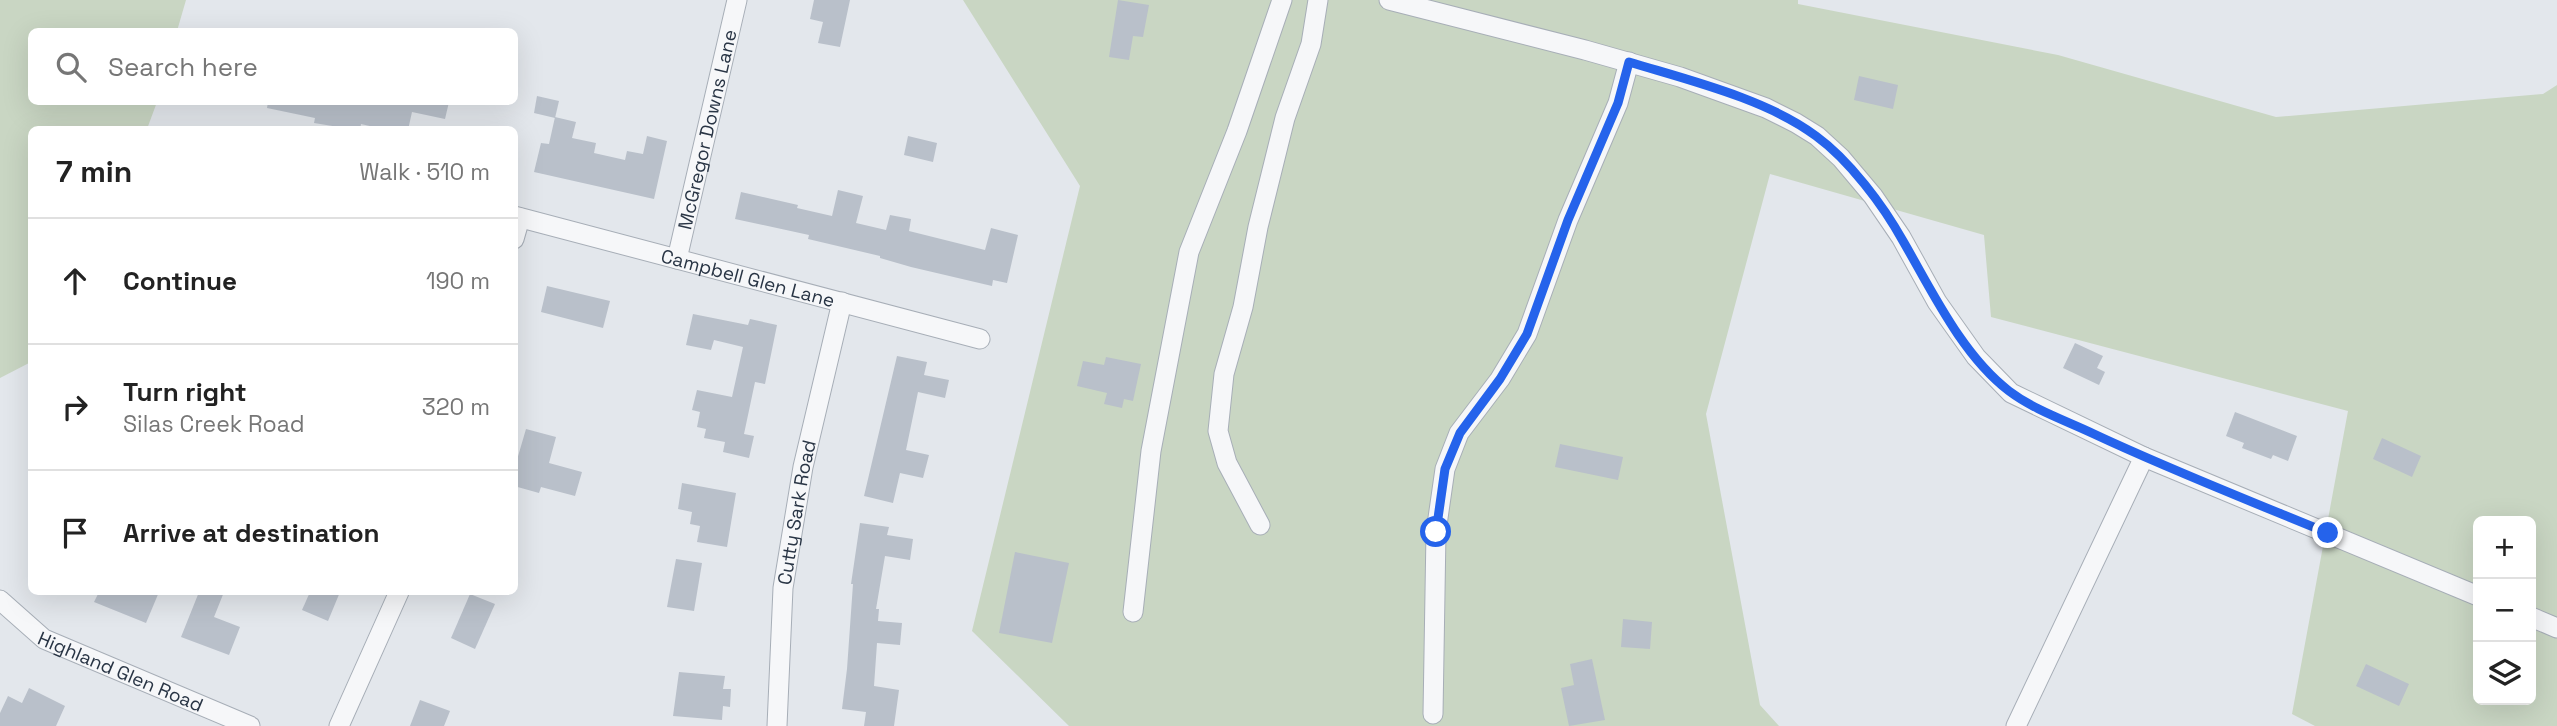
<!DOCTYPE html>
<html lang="en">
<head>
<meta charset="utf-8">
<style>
  body { margin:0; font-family:"Space Grotesk",sans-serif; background:#f6f6f6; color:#222 }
  .controls { position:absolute; right:21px; bottom:21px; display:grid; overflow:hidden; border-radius:10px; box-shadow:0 7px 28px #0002 }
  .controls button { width:63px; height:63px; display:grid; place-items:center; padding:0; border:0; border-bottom:2px solid #e0e0e0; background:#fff; color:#222; font:35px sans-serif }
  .stop { position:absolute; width:21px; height:21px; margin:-16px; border:5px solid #2563eb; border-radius:50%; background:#fff }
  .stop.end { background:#2563eb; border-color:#fff; box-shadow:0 2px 7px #0008 }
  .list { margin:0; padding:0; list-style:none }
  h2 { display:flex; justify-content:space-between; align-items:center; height:91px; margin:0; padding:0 28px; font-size:30px }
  h2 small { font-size:23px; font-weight:400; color:#767676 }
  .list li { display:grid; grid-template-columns:46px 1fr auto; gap:21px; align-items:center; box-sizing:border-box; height:126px; padding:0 28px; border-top:2px solid #e0e0e0 }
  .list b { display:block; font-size:26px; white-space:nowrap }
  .list p { margin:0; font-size:23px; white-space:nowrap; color:#767676 }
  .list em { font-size:23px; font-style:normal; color:#767676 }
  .icon { flex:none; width:38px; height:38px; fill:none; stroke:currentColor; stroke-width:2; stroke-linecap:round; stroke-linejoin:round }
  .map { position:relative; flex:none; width:2557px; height:726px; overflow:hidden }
  .search { position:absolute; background:#fff; box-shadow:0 7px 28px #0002; left:28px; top:28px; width:490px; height:77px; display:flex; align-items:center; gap:18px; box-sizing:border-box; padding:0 24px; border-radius:10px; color:#767676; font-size:26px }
  .panel { position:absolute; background:#fff; box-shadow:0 7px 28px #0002; left:28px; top:126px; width:490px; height:469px; border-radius:10px }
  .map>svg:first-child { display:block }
</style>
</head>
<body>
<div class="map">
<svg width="2557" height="726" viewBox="0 0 2557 726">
  <rect width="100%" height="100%" fill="#e3e7ec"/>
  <g fill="#c9d6c3" fill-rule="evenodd">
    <path d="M0 0H186L177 31 32 32V102H157L147 129 32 130 31 362 0 378Z"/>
    <path d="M963 0H1798V4L2058 55 2276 117 2543 94 2557 85V726H2315L2292 714 2348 411 1991 317 1984 235 1770 174 1706 414 1760 705 1779 726H1069L972 631 1080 186ZM2478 521H2531V700H2478Z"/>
  </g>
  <g fill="#b9c0ca">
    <path d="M814 0H850L840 47 818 43 823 22 810 19Z"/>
    <path d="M1118 0 1149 5 1143 37 1133 36 1129 60 1109 57Z"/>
    <path d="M1859 76 1898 85 1893 109 1854 100Z"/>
    <path d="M537 96 559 101 555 118 534 113Z"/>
    <path d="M268 102H449L445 119 412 112 408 130H387L361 124 360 130H357L314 123 315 118 267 108Z"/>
    <path d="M555 117 576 122 572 138 596 143 594 153 625 160 627 151 643 154 647 136 667 141 654 199 534 172 541 143 549 144Z"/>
    <path d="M908 136 937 143 933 162 904 155Z"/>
    <path d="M838 190 863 196 856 223 886 230 890 215 911 219 909 231 985 250 991 228 1018 235 1007 283 993 280 992 286 911 267 880 258V256L808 239 809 235 735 219 741 192 798 205 797 208 832 216Z"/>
    <path d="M547 286 610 301 603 328 541 312Z"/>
    <path d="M693 314 748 325 750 319 777 325 765 384 755 382 744 434 754 436 749 458 723 452 725 442 704 438 706 429 697 427 700 412 692 410 697 390 732 397 743 347 714 340 711 350 686 345Z"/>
    <path d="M2075 343 2103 356 2097 368 2105 372 2099 385 2063 368Z"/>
    <path d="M897 356 927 362 924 375 949 380 945 398 918 392 906 450 929 455 923 478 900 473 893 503 864 496Z"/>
    <path d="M1106 357 1141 364 1133 401 1124 399 1122 408 1104 404 1107 393 1077 386 1083 361 1104 365Z"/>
    <path d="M2235 412 2297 436 2288 461 2273 455 2271 459 2242 448 2244 443 2226 436Z"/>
    <path d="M526 429 556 437 549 463 582 472 575 496 541 487 539 493 514 486 518 471 514 470Z"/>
    <path d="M2382 438 2421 456 2412 477 2373 459Z"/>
    <path d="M1560 444 1623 457 1618 480 1555 467Z"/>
    <path d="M682 483 736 493 727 547 697 542 700 526 690 524 692 512 678 509Z"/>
    <path d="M860 523 889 527 887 535 913 539 910 560 885 556 876 609H879L878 621 902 623 900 645 877 643 874 686 899 690 894 726H864L866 712 842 709 847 669 853 584H851Z"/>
    <path d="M1015 552 1069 563 1052 643 999 633Z"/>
    <path d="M676 559 702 563 694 611 667 607Z"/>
    <path d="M99 592H159L146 623 94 602Z"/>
    <path d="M199 592H224L214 617 240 627 229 655 181 637Z"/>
    <path d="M310 592H340L328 621 302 610Z"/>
    <path d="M470 594 495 604 475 649 451 638Z"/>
    <path d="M1623 619 1652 622 1650 649 1621 647Z"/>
    <path d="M1592 659 1605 720 1569 726 1561 688 1574 685 1570 664Z"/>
    <path d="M2366 664 2409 684 2399 706 2356 686Z"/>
    <path d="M679 672 725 676 723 689H731L730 707 723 706 722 720 673 716Z"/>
    <path d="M29 688 65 706 56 726H0V713L8 696 22 703Z"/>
    <path d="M420 700 450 711 444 726H410Z"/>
  </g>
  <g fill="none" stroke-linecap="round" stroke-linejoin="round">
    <g stroke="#a7aeb7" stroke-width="21">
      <g id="minor">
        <path d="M1389 0 1585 50 1680 77 1766 108 1796 123 1817 136 1841 158 1873 196 1901 237 1937 302 1976 357 2011 393 2144 457 2478 596"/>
        <path id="s1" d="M514 216 980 339"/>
        <path d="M514 239 520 218"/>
        <path id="s2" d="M677 259 737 0"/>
        <path d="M1260 525 1227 463 1218 431 1224 374 1243 307 1258 227 1285 118 1311 44 1318 0"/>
        <path id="s3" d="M0 600 44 639 250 726"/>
        <path d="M1133 612 1151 451 1189 252 1237 131 1282 0"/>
        <path d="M2531 617 2557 628"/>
        <path d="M1433 714 1436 532 1445 469 1459 433 1500 379 1527 334 1568 220 1618 103 1629 62"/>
        <path d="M339 726 399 592"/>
        <path id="s4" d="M777 726 783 588 803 467 842 302"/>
        <path d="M2016 726 2144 457"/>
      </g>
    </g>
    <use href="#minor" stroke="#f6f7f9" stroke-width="19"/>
  </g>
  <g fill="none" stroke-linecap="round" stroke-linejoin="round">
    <path stroke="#2563eb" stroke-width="9" d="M1436 532 1445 469 1460 433 1500 379 1527 334 1568 220 1618 103 1629 62C1688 80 1767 99 1816 136 1849 160 1883 205 1903 241 1932 291 1962 355 2009 391 2034 410 2067 421 2094 434 2171 470 2250 501 2328 533"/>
  </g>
  <g text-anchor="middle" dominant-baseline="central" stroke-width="5" stroke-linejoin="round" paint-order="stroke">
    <g font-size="19" fill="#293545" stroke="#f3f5f9">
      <text stroke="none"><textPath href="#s2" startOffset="133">McGregor Downs Lane</textPath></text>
      <text stroke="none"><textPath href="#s1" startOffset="242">Campbell Glen Lane</textPath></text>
      <text stroke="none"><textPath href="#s4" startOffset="215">Cutty Sark Road</textPath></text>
      <text stroke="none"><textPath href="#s3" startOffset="142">Highland Glen Road</textPath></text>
    </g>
  </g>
</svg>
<div class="controls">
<button>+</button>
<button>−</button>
<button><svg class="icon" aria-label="layers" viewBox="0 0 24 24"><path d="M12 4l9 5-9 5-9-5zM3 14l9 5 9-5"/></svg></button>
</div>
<div class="stop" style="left:1436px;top:532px"></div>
<div class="stop end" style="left:2328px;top:533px"></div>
<div class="search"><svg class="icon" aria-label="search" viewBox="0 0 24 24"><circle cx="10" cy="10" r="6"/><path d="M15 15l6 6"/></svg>Search here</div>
<section class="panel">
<h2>7 min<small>Walk · 510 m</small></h2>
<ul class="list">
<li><svg class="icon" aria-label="ahead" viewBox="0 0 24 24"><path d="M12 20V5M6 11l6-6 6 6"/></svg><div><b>Continue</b></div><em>190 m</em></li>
<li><svg class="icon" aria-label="right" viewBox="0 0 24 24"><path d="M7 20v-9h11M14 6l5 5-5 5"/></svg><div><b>Turn right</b><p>Silas Creek Road</p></div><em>320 m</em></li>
<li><svg class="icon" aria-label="arrive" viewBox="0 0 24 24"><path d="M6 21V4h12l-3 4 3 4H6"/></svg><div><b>Arrive at destination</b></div></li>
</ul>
</section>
</div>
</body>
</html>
